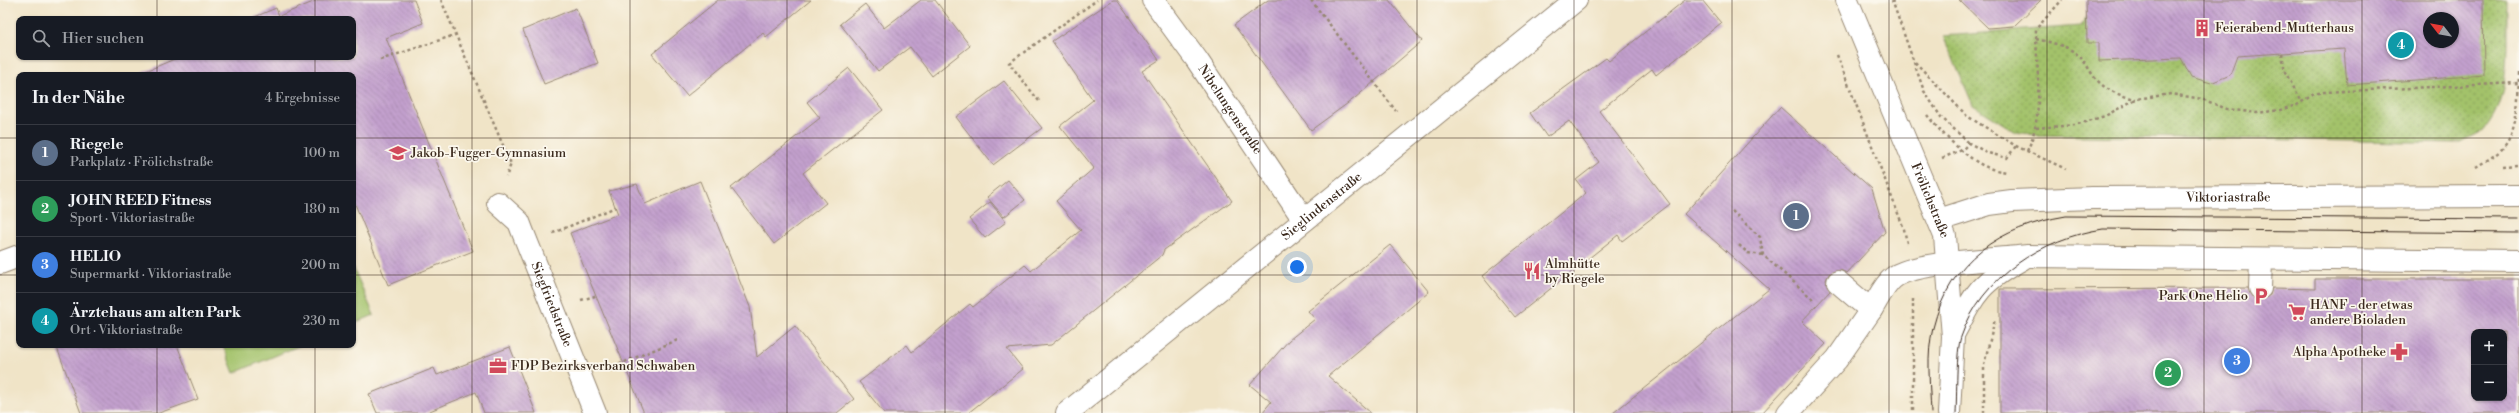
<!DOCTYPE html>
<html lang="de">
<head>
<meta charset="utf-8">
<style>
  body { margin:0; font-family:"Libre Bodoni",serif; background:#242831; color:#f1f3f6 }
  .controls { position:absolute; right:12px; bottom:12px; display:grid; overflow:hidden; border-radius:8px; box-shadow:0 1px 3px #0004 }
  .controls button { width:36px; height:36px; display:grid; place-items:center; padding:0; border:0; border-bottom:1px solid #363941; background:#171b24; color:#f1f3f6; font:20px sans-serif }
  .compass { position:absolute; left:2423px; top:12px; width:36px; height:36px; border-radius:50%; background:#171b24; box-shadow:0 1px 3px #0004; rotate:301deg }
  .you { position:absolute; left:1297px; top:267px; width:14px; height:14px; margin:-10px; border:3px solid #fff; border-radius:50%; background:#1a73e8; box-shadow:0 0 0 6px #1a73e833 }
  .badge { display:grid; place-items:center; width:26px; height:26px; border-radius:50%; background:#db2777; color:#fff; font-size:13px; font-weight:700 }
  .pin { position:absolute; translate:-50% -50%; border:2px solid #fff; box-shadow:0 1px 4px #0006 }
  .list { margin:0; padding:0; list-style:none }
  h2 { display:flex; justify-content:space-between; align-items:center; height:52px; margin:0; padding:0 16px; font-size:17px }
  h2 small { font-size:13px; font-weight:400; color:#9ea1a6 }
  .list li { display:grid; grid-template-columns:26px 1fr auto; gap:12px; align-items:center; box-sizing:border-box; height:56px; padding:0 16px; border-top:1px solid #363941 }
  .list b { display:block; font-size:15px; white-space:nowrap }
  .list p { margin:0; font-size:13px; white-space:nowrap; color:#9ea1a6 }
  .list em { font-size:13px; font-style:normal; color:#9ea1a6 }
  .icon { flex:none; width:22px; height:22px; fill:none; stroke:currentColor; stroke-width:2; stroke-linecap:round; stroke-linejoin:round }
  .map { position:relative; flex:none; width:2519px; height:413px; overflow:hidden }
  .search { position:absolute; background:#171b24; box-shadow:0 1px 3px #0004; left:16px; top:16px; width:340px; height:44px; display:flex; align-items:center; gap:10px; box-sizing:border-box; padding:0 14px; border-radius:8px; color:#9ea1a6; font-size:15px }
  .panel { position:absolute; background:#171b24; box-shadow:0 1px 3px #0004; left:16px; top:72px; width:340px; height:276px; border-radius:8px }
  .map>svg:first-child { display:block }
</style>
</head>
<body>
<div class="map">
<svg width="2519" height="413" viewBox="0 0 2519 413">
  <defs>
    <pattern id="park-dots" width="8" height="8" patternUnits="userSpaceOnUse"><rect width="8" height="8" fill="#a3c26b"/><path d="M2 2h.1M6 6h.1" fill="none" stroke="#869e57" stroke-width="1.8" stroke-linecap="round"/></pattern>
    <pattern id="building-back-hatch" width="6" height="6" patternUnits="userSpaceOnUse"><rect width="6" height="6" fill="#c3a0ce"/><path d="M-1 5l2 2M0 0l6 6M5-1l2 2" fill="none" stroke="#a083a7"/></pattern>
  </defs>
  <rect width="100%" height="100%" fill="#fbf7ec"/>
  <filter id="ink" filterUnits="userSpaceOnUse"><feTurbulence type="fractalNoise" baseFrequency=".025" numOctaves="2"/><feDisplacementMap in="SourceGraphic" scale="8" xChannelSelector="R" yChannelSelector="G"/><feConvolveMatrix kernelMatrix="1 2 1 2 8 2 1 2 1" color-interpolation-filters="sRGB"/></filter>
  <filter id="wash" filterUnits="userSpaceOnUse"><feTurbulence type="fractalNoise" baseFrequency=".012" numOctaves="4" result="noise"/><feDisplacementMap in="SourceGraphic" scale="16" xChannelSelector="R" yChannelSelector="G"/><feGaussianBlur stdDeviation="0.9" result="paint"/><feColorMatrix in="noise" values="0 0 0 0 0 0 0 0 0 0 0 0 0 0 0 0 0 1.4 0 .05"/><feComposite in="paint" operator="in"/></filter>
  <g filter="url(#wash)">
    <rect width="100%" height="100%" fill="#f0e4c7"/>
    <g fill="#a3c26b" stroke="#6f7644">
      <path d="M353 267 374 315 353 324Z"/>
      <path d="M223 345H301L234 373Z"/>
    </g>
    <path fill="url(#park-dots)" stroke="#6f7644" fill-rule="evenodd" d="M2099 0H2507C2506 43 2514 105 2477 135 2472 138 2465 140 2460 143L2035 135 2016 132 1973 105 1943 36 2080 26ZM2429 18H2453V42H2429Z"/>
    <g id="blocks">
      <g fill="url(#building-back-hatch)" fill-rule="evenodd">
        <path d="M318 0H414L423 23 386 38 473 251 388 285 353 199V75H137L179 57H353V19H250L276 8 279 16Z"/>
        <path d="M718 0H811L766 37 763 33 687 96 652 54Z"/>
        <path d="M921 0H935L970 46 932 76 910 47 878 71 840 24 865 4 884 28Z"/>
        <path d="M1113 0H1117L1159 60 1142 71 1232 201 1164 250 1162 255 1051 345 1007 349 1023 369 968 413H884L859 382 907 345 912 352 970 304 973 307 1025 265 1031 271 1081 230 1056 201 1094 168 1060 126 1093 100 1052 41Z"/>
        <path d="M1268 0H1389L1422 41 1355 98 1311 130 1234 25Z"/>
        <path d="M1685 0H1702L1721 23 1656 75 1652 69 1599 111 1670 204 1622 241 1618 235 1515 317 1482 276 1586 193 1576 180 1599 162 1569 121 1547 137 1530 113 1606 58 1609 61Z"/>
        <path d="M1959 0H2041L2014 26 1988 28Z"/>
        <path d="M2086 0H2483L2484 75 2347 85 2344 49 2237 56 2230 75 2211 83 2191 77 2181 58 2099 61V43H2087ZM2429 18H2453V42H2429Z"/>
        <path d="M576 8 598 63 544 84 523 30Z"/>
        <path d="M849 68 883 110 803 173 826 203 774 244 731 188 820 118 807 102Z"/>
        <path d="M1004 81 1042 128 993 165 956 117Z"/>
        <path d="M1780 107 1872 189 1885 232 1847 273 1840 270 1829 274 1826 280 1830 291 1802 321 1826 344 1762 413H1613L1769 289 1684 214Z"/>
        <path d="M1008 180 1025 200 1004 217 987 197Z"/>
        <path d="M700 181 750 307 757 357 795 326 854 399 837 413H644L570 233 618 214 609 191 637 184 645 204Z"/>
        <path d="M990 202 1006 222 985 238 969 219Z"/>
        <path d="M1390 245 1429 292 1328 376 1371 413H1262L1271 402 1250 385 1289 340 1315 319 1308 311Z"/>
        <path d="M2315 279H2519V413H2000V289L2248 288 2253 298 2260 300 2270 295 2272 288 2315 289ZM2474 332H2504V398H2474Z"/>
        <path d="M56 345H177L198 399 159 413H81Z"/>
        <path d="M510 347 536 413H484L476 392 425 413H377L369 394 434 368 437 375Z"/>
      </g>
    </g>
  </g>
  <g filter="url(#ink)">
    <use href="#blocks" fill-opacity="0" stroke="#968772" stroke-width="1"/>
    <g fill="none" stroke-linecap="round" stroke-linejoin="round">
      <g stroke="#968772" stroke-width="24">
        <g id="minor">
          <path id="s1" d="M1153 0 1197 60 1304 220"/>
          <path id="s2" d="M1847 0 1945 236 1953 336 1949 413"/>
          <path id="s3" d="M498 203 519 222 522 230 595 413"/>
          <path id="s4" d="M1939 220 1989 204 2012 201 2092 198 2519 196"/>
          <path d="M0 263 19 256"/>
          <path d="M1838 282 1871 310C1877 301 1884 285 1893 278 1914 261 1999 260 2028 256L2519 261"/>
          <path d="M2260 288 2261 260"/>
          <path d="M1953 335C1975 293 1979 283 2022 259"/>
          <path id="s5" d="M1067 413 1576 0"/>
          <path d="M1788 413 1837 359 1871 310"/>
        </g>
      </g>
      <g stroke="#968772" stroke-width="2.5" stroke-dasharray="3 3" stroke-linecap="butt">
        <path d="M441 0 511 164 506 177"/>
        <path d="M1311 0 1396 111"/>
        <path d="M1892 0 1924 91 1941 117 1969 143"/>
        <path d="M2036 39C2052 43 2069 45 2081 58 2087 64 2090 72 2095 78 2106 91 2121 96 2136 99"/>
        <path d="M2282 53 2285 72 2302 102"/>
        <path d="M1837 55 1904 229 1907 243"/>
        <path d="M380 60 455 35"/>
        <path d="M1915 62 1967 116 2016 146 2066 169"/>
        <path d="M1039 101 1009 63 1097 0"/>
        <path d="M1927 115C1940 132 1969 161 1989 168 1994 170 2001 171 2007 172"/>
        <path d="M2036 128 2075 125 2105 116 2136 99 2171 94 2202 99 2227 109 2257 113 2280 110 2297 105 2314 94 2324 92 2518 83"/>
        <path d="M2027 151C2045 114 2036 69 2036 29L2062 0"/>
        <path d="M1942 158 1962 150 1969 143 1988 153 2007 158 2016 146"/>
        <path d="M2502 166 2519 165"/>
        <path d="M2476 167C2484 162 2495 156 2502 149 2519 130 2518 97 2519 72"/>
        <path d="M1732 211 1760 237 1763 255 1815 301"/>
        <path d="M553 233 616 207"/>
        <path d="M1739 245 1748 253 1763 255"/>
        <path d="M1913 299V413"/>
        <path d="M581 300 595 296"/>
        <path d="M608 369 680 339"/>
        <path d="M1984 413V365L1995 319"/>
      </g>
      <use href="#minor" stroke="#fff" stroke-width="22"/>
      <g stroke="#3b2a1e" stroke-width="1">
        <path d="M1931 413C1930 385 1926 355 1933 328 1950 259 2000 227 2066 216L2519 219"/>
        <path d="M1956 413C1957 396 1956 351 1961 337 1981 277 2043 238 2103 229L2519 233"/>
      </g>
    </g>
  </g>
  <path fill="none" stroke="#3b2a1e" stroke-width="1" stroke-opacity="0.55" d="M157 0V19M315 0V19M472 0V413M630 0V413M787 0V413M945 0V413M1102 0V413M1260 0V413M1417 0V413M1574 0V413M1732 0V413M1889 0V413M2047 0V413M2204 0V413M2362 0V413M157 57V75M315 57V75M0 138H19M353 138H2519M0 275H19M353 275H2519M157 345V413M315 345V413"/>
  <defs>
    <g id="building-bare" transform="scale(1.38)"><path d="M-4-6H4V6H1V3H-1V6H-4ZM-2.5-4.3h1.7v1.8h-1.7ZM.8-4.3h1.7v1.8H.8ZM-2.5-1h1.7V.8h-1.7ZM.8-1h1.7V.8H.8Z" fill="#d1495b" stroke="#fbf7ec" stroke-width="2.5" paint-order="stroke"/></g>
    <g id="school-bare" transform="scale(1.38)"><path d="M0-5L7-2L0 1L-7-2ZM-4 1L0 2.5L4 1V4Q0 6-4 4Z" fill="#d1495b" stroke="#fbf7ec" stroke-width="2.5" paint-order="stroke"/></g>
    <g id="restaurant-bare" transform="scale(1.38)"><path d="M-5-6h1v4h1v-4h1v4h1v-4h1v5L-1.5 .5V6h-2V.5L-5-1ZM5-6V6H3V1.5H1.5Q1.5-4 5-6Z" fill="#d1495b" stroke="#fbf7ec" stroke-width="2.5" paint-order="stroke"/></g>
    <g id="parking-bare" transform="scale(1.38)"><path d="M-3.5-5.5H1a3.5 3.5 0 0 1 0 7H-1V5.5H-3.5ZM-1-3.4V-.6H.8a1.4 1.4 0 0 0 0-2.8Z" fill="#d1495b" stroke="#fbf7ec" stroke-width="2.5" paint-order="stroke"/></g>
    <g id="supermarket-bare" transform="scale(1.38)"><path d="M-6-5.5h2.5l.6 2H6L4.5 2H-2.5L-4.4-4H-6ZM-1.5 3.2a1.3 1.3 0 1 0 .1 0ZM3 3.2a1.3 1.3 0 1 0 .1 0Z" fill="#d1495b" stroke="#fbf7ec" stroke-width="2.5" paint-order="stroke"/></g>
    <g id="pharmacy-bare" transform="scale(1.38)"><path d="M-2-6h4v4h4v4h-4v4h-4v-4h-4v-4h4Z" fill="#d1495b" stroke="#fbf7ec" stroke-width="2.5" paint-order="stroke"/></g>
    <g id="office-bare" transform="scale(1.38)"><path d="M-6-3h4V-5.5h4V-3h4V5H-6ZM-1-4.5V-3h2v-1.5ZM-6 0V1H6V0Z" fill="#d1495b" stroke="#fbf7ec" stroke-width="2.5" paint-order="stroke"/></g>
  </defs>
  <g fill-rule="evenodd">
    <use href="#building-bare" x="2202" y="28"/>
    <use href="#school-bare" x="398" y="153"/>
    <use href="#restaurant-bare" x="1532" y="271"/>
    <use href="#parking-bare" x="2261" y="296"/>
    <use href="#supermarket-bare" x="2297" y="312"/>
    <use href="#pharmacy-bare" x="2399" y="352"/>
    <use href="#office-bare" x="498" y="366"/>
  </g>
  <g text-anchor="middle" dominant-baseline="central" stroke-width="3.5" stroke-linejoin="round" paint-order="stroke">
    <g font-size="13" fill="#3b2a1e" stroke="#fbf7ec" text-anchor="start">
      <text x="2215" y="28">Feierabend-Mutterhaus</text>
      <text x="411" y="153">Jakob-Fugger-Gymnasium</text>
      <text x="1545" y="264">Almhütte<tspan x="1545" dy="15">by Riegele</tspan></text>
      <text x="2248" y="296" text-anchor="end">Park One Helio</text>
      <text x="2310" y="305">HANF - der etwas<tspan x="2310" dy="15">andere Bioladen</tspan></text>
      <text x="2386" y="352" text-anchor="end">Alpha Apotheke</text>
      <text x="511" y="366">FDP Bezirksverband Schwaben</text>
    </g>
    <g font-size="13" fill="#3b2a1e" stroke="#fbf7ec">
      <text stroke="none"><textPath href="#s1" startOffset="134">Nibelungenstraße</textPath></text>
      <text stroke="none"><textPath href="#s4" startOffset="292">Viktoriastraße</textPath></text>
      <text stroke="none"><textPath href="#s2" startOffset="217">Frölichstraße</textPath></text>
      <text stroke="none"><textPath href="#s5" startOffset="328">Sieglindenstraße</textPath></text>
      <text stroke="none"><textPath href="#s3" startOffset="117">Siegfriedstraße</textPath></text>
    </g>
  </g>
</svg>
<div class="controls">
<button>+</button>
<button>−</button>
</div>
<svg class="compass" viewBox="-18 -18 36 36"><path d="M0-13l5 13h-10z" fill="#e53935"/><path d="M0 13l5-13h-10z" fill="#9ea1a6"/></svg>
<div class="you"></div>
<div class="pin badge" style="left:1796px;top:216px;background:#5c6f8a">1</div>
<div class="pin badge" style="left:2168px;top:373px;background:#2e9e5b">2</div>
<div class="pin badge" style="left:2237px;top:361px;background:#3f7fe0">3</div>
<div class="pin badge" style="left:2401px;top:45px;background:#0f9aa8">4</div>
<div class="search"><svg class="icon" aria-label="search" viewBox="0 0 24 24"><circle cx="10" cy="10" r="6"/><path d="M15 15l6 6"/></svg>Hier suchen</div>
<section class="panel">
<h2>In der Nähe<small>4 Ergebnisse</small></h2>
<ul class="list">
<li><span class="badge" style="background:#5c6f8a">1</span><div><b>Riegele</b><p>Parkplatz · Frölichstraße</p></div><em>100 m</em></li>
<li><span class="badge" style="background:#2e9e5b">2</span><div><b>JOHN REED Fitness</b><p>Sport · Viktoriastraße</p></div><em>180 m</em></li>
<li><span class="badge" style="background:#3f7fe0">3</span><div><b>HELIO</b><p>Supermarkt · Viktoriastraße</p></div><em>200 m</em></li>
<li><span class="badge" style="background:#0f9aa8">4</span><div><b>Ärztehaus am alten Park</b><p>Ort · Viktoriastraße</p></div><em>230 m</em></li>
</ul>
</section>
</div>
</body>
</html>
